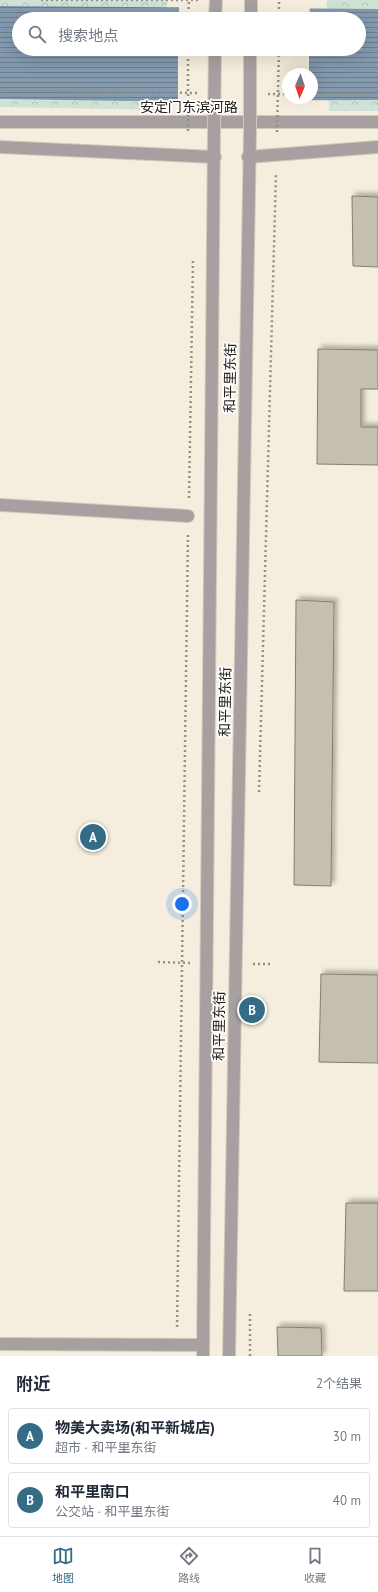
<!DOCTYPE html>
<html lang="zh">
<head>
<meta charset="utf-8">
<style>
  body { margin:0; font-family:"PT Sans","Noto Sans SC",sans-serif; background:#f2f2f3; color:#1f2937 }
  .compass { position:absolute; left:282px; top:68px; width:36px; height:36px; border-radius:50%; background:#fff; box-shadow:0 4px 16px #0002; rotate:182deg }
  .you { position:absolute; left:182px; top:904px; width:14px; height:14px; margin:-10px; border:3px solid #fff; border-radius:50%; background:#1a73e8; box-shadow:0 0 0 6px #1a73e833 }
  .badge { display:grid; place-items:center; width:26px; height:26px; border-radius:50%; background:#346c86; color:#fff; font-size:13px; font-weight:700 }
  .pin { position:absolute; translate:-50% -50%; border:2px solid #fff; box-shadow:0 1px 4px #0006 }
  .list { margin:0; padding:0; list-style:none }
  h2 { display:flex; justify-content:space-between; align-items:center; height:52px; margin:0; padding:0 16px; font-size:17px }
  h2 small { font-size:13px; font-weight:400; color:#747a83 }
  .list li { display:grid; grid-template-columns:26px 1fr auto; gap:12px; align-items:center; box-sizing:border-box; height:56px; margin:0 8px 8px; padding:0 8px; border:1px solid #e0e1e3; border-radius:4px }
  .list b { display:block; font-size:15px; white-space:nowrap }
  .list p { margin:0; font-size:13px; white-space:nowrap; color:#747a83 }
  .list em { font-size:13px; font-style:normal; color:#747a83 }
  .icon { flex:none; width:22px; height:22px; fill:none; stroke:currentColor; stroke-width:2; stroke-linecap:round; stroke-linejoin:round }
  .map { position:relative; flex:none; width:378px; height:1356px; overflow:hidden }
  .search { position:absolute; background:#fff; box-shadow:0 4px 16px #0002; left:12px; right:12px; top:12px; height:44px; display:flex; align-items:center; gap:10px; box-sizing:border-box; padding:0 14px; border-radius:22px; color:#747a83; font-size:15px }
  .sheet { height:180px; background:#fff }
  nav { display:flex; justify-content:space-around; align-items:center; box-sizing:border-box; height:56px; border-top:1px solid #e0e1e3; background:#fff; font-size:11px; color:#747a83 }
  nav a { display:grid; justify-items:center; gap:2px }
  nav .on { color:#346c86 }
  .map>svg:first-child { display:block }
</style>
</head>
<body>
<div class="map">
<svg width="378" height="1356" viewBox="0 0 378 1356">
  <defs>
    <pattern id="park-crowns" width="20" height="18" patternUnits="userSpaceOnUse"><rect width="20" height="18" fill="#cfe2d6"/><path d="M2 6a3 3 0 1 1 6 0M12 15a3 3 0 1 1 6 0" fill="none" stroke="#b2c2b7"/></pattern>
    <pattern id="water-rules" width="6" height="5" patternUnits="userSpaceOnUse"><rect width="6" height="5" fill="#8399ae"/><path d="M0 2.5h6" fill="none" stroke="#6b7c8d"/></pattern>
    <filter id="shadow"><feDropShadow dx="3.5" dy="-3.5" stdDeviation="2" flood-color="#0004"/></filter>
  </defs>
  <rect width="100%" height="100%" fill="#f5eede"/>
  <g fill="url(#park-crowns)">
    <path d="M0 0H167V19H19V49H166L163 110 0 107Z"/>
    <path d="M327 0H378V111H329L328 49H359V19H328Z"/>
  </g>
  <path fill="url(#water-rules)" fill-rule="evenodd" d="M0 6 378 9V100L129 101 0 99ZM19 19H359V49H19ZM288 74H312V98H288Z"/>
  <g fill="#f5eede">
    <path d="M179 5 310 6 309 19H179Z"/>
    <path d="M178 49H309V74H288V98H308V102L178 103Z"/>
  </g>
  <g fill="#c5bfaf" stroke="#847e6f" filter="url(#shadow)">
    <path d="M352 196 378 197V267L353 266Z"/>
    <path d="M318 349 378 350V389H361V427H378V465L317 464Z"/>
    <path d="M296 600 334 602 331 886 294 885Z"/>
    <path d="M321 974 378 975V1063L319 1062Z"/>
    <path d="M346 1203H378V1291H344Z"/>
    <path d="M277 1327 321 1328 322 1356H278Z"/>
  </g>
  <g fill="none" stroke-linecap="round" stroke-linejoin="round">
    <g stroke="#cfc9bb" stroke-width="14">
      <g id="minor">
        <path d="M251 19V0"/>
        <path d="M0 122H378"/>
        <path d="M0 147 215 157"/>
        <path d="M248 157 378 147"/>
        <path d="M0 505 188 516"/>
        <path d="M0 1344 203 1345"/>
        <path d="M203 1356 214 131"/>
        <path d="M229 1356 250 132"/>
      </g>
    </g>
    <g stroke="#959085" stroke-width="2.5" stroke-dasharray="2 3" stroke-linecap="butt">
      <path d="M41 0H198"/>
      <path d="M279 19V0"/>
      <path d="M0 90 197 93"/>
      <path d="M268 94H288"/>
      <path d="M312 94H378"/>
      <path d="M189 498 193 259"/>
      <path d="M259 792 276 173"/>
      <path d="M158 962 190 963"/>
      <path d="M253 964H270"/>
      <path d="M177 1327 188 533"/>
      <path d="M250 1356V1311"/>
    </g>
    <use href="#minor" stroke="#a8a0a0" stroke-width="12"/>
    <g stroke="#cfc9bb" stroke-width="14" stroke-linecap="butt">
      <g id="minor-bridge">
        <path d="M215 19 216 0"/>
        <path d="M214 131 215 49"/>
        <path d="M250 132V49"/>
      </g>
    </g>
    <g stroke="#959085" stroke-width="2.5" stroke-dasharray="2 3" stroke-linecap="butt">
      <path d="M188 19 189 0"/>
      <path d="M188 131V49"/>
      <path d="M277 132 279 49"/>
    </g>
    <use href="#minor-bridge" stroke="#a8a0a0" stroke-width="12"/>
  </g>
  <g text-anchor="middle" dominant-baseline="central" stroke-width="3.5" stroke-linejoin="round" paint-order="stroke">
    <g font-size="14" fill="#24211b" stroke="#fff">
      <text x="189" y="107">安定门东滨河路</text>
      <text transform="translate(230 378) rotate(-89)">和平里东街</text>
      <text transform="translate(225 702) rotate(-89)">和平里东街</text>
      <text transform="translate(219 1026) rotate(-89)">和平里东街</text>
    </g>
  </g>
</svg>
<svg class="compass" viewBox="-18 -18 36 36"><path d="M0-13l5 13h-10z" fill="#e53935"/><path d="M0 13l5-13h-10z" fill="#747a83"/></svg>
<div class="you"></div>
<div class="pin badge" style="left:93px;top:837px">A</div>
<div class="pin badge" style="left:252px;top:1010px">B</div>
<div class="search"><svg class="icon" aria-label="search" viewBox="0 0 24 24"><circle cx="10" cy="10" r="6"/><path d="M15 15l6 6"/></svg>搜索地点</div>
</div>
<section class="sheet">
<h2>附近<small>2个结果</small></h2>
<ul class="list">
<li><span class="badge">A</span><div><b>物美大卖场(和平新城店)</b><p>超市 · 和平里东街</p></div><em>30 m</em></li>
<li><span class="badge">B</span><div><b>和平里南口</b><p>公交站 · 和平里东街</p></div><em>40 m</em></li>
</ul>
</section>
<nav>
<a class="on"><svg class="icon" aria-label="map" viewBox="0 0 24 24"><path d="M3 6l6-2 6 2 6-2v14l-6 2-6-2-6 2zM9 4v14M15 6v14"/></svg>地图</a>
<a><svg class="icon" aria-label="directions" viewBox="0 0 24 24"><path d="M12 3l9 9-9 9-9-9zM9 14v-3h6M13 9l2 2-2 2"/></svg>路线</a>
<a><svg class="icon" aria-label="saved" viewBox="0 0 24 24"><path d="M7 4h10v16l-5-4-5 4z"/></svg>收藏</a>
</nav>
</body>
</html>
